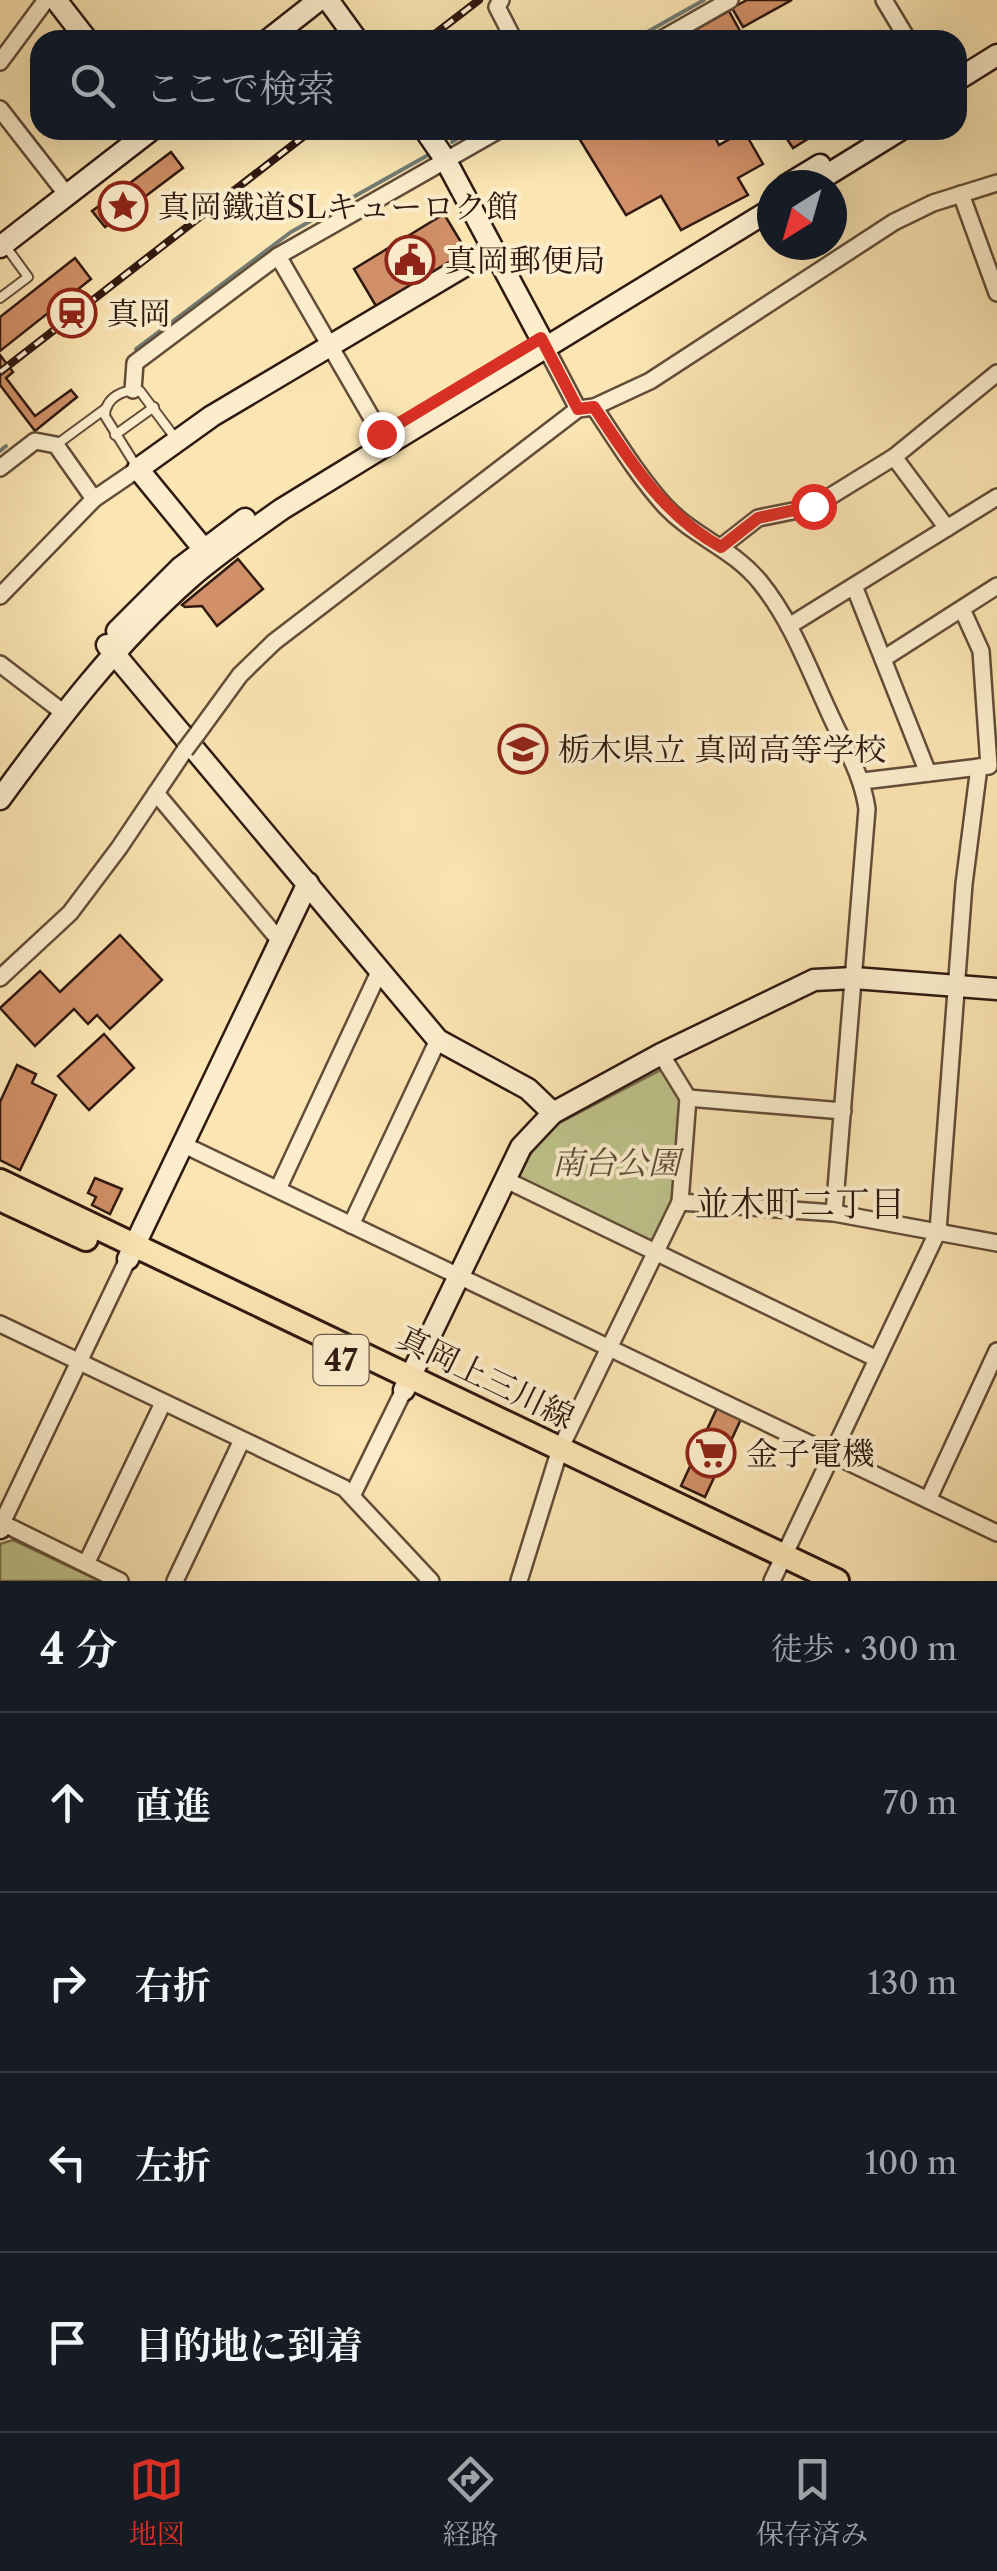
<!DOCTYPE html>
<html lang="ja">
<head>
<meta charset="utf-8">
<style>
  body { margin:0; font-family:"Libre Caslon Text","Noto Serif JP",serif; background:#242831; color:#f1f3f6 }
  .compass { position:absolute; left:757px; top:170px; width:90px; height:90px; border-radius:50%; background:#171b24; box-shadow:0 10px 40px #0002; rotate:217deg }
  .stop { position:absolute; width:30px; height:30px; margin:-22px; border:8px solid #d93025; border-radius:50%; background:#fff }
  .stop.end { background:#d93025; border-color:#fff; box-shadow:0 2px 10px #0008 }
  .list { margin:0; padding:0; list-style:none }
  h2 { display:flex; justify-content:space-between; align-items:center; height:130px; margin:0; padding:0 40px; font-size:42px }
  h2 small { font-size:32px; font-weight:400; color:#9ea1a6 }
  .list li { display:grid; grid-template-columns:65px 1fr auto; gap:30px; align-items:center; box-sizing:border-box; height:180px; padding:0 40px; border-top:2px solid #363941 }
  .list b { display:block; font-size:38px; white-space:nowrap }
  .list em { font-size:32px; font-style:normal; color:#9ea1a6 }
  .icon { flex:none; width:55px; height:55px; fill:none; stroke:currentColor; stroke-width:2; stroke-linecap:round; stroke-linejoin:round }
  .map { position:relative; flex:none; width:997px; height:1581px; overflow:hidden }
  .search { position:absolute; background:#171b24; box-shadow:0 10px 40px #0002; left:30px; right:30px; top:30px; height:110px; display:flex; align-items:center; gap:25px; box-sizing:border-box; padding:0 35px; border-radius:30px; color:#9ea1a6; font-size:38px }
  .sheet { height:850px; background:#171b24 }
  nav { display:flex; justify-content:space-around; align-items:center; box-sizing:border-box; height:140px; border-top:2px solid #363941; background:#171b24; font-size:28px; color:#9ea1a6 }
  nav a { display:grid; justify-items:center; gap:5px }
  nav .on { color:#d93025 }
  .map>svg:first-child { display:block }
</style>
</head>
<body>
<div class="map">
<svg width="997" height="1581" viewBox="0 0 997 1581">
  <rect width="100%" height="100%" fill="#fbe5b2"/>
  <filter id="stains"><feTurbulence type="fractalNoise" baseFrequency=".002" numOctaves="4"/><feColorMatrix values="0 0 0 0 .2 0 0 0 0 .09 0 0 0 0 .02 0 0 0 .5 -.17"/></filter>
  <radialGradient id="worn" r=".72"><stop offset=".6" stop-color="#630" stop-opacity="0"/><stop offset="1" stop-color="#630" stop-opacity=".3"/></radialGradient>
  <g fill="#bfc48c" stroke="#786e4e" stroke-width="2.5">
    <path d="M661 1070 668 1074 681 1099 674 1201 655 1239 642 1241 519 1182 517 1174 546 1130Z"/>
    <path d="M13 1540 100 1581H0V1544Z"/>
  </g>
  <g fill="none" stroke-linecap="round" stroke-linejoin="round">
    <g stroke="#737b72" stroke-width="4">
      <path d="M633 40 704 0"/>
      <path d="M452 142 472 130"/>
      <path d="M136 349 291 232 430 154"/>
      <path d="M0 451 6 446"/>
    </g>
  </g>
  <g fill="#d19067" stroke="#301910" stroke-width="2.5">
    <path d="M747 0H792L743 27 732 8Z"/>
    <path d="M729 11 745 40H677Z"/>
    <path d="M574 130H711L719 145 744 131 763 164 738 178 748 195 681 230 661 196 626 215Z"/>
    <path d="M781 130H807L811 137 793 148Z"/>
    <path d="M171 152 183 168 130 208 118 192Z"/>
    <path d="M118 192 130 208 105 227 92 211Z"/>
    <path d="M444 214 467 252 376 306 354 269Z"/>
    <path d="M75 258 91 279 0 351V317Z"/>
    <path d="M0 355 13 372 6 378 35 416 71 390 77 397 35 431 0 385Z"/>
    <path d="M238 559 263 589 217 626 202 606 185 607 182 605Z"/>
    <path d="M120 935 162 980 110 1029 97 1015 88 1024 74 1009 35 1046 0 1008 40 971 60 992Z"/>
    <path d="M104 1034 134 1068 89 1110 58 1076Z"/>
    <path d="M17 1065 36 1074 32 1083 56 1095 20 1170 0 1160V1102Z"/>
    <path d="M95 1178 122 1189 110 1214 92 1205 96 1197 88 1193Z"/>
    <path d="M717 1408 741 1419 705 1497 681 1486Z"/>
  </g>
  <g fill="none" stroke-linecap="round" stroke-linejoin="round">
    <g stroke="#634c38" stroke-width="12">
      <g id="lane">
        <path d="M0 298 28 277 4 244"/>
        <path d="M115 435 154 407"/>
        <path d="M56 445 105 409"/>
        <path d="M138 469 105 416C105 398 124 388 140 391L176 439"/>
      </g>
    </g>
    <g stroke="#634c38" stroke-width="20">
      <g id="street">
        <path d="M501 0 497 7 514 40"/>
        <path d="M884 0 908 40"/>
        <path d="M660 40 730 0"/>
        <path d="M0 62 46 0"/>
        <path d="M0 109 67 195"/>
        <path d="M961 194 997 293"/>
        <path d="M278 256 381 434"/>
        <path d="M546 348 578 409"/>
        <path d="M133 390 135 363 278 256 499 130"/>
        <path d="M594 407C616 440 638 476 665 506 695 538 731 547 760 582 791 620 808 667 828 710 843 744 862 773 867 809L834 1213"/>
        <path d="M894 457 947 528"/>
        <path d="M0 468 35 441 56 445 94 499"/>
        <path d="M721 547 758 518 813 507 894 457 997 373"/>
        <path d="M854 586 928 773"/>
        <path d="M0 596 94 499 138 469"/>
        <path d="M962 609 981 651 989 766"/>
        <path d="M789 626 997 497"/>
        <path d="M883 659 997 586"/>
        <path d="M0 664 64 713"/>
        <path d="M197 734 240 675 274 642 578 409 594 407 650 381 894 222 933 203 997 183"/>
        <path d="M863 781 988 766"/>
        <path d="M156 793 280 941"/>
        <path d="M0 978 70 913 119 848 185 750"/>
        <path d="M688 1098 843 1111"/>
        <path d="M182 1144 997 1533"/>
        <path d="M504 1179 877 1359"/>
        <path d="M278 1189 380 970"/>
        <path d="M680 1202 834 1213 997 1243"/>
        <path d="M351 1225 438 1040"/>
        <path d="M0 1324 344 1488 431 1581"/>
        <path d="M353 1494 404 1390"/>
        <path d="M928 1500 997 1351"/>
        <path d="M0 1522 120 1581"/>
        <path d="M2 1523 128 1259"/>
        <path d="M86 1564 163 1403"/>
        <path d="M175 1581 242 1440"/>
        <path d="M519 1581 560 1449 680 1202 688 1098 661 1054"/>
        <path d="M772 1581 938 1231 964 884 979 767"/>
      </g>
    </g>
    <g stroke="#301910" stroke-width="25">
      <g id="secondary">
        <path d="M56 0 87 40"/>
        <path d="M328 0 357 40"/>
        <path d="M268 40 319 0"/>
        <path d="M957 80 997 55"/>
        <path d="M425 130 445 159 546 348"/>
        <path d="M787 185 820 165"/>
        <path d="M811 185 900 130"/>
        <path d="M0 247 151 130"/>
        <path d="M211 558 138 469 212 416 493 249"/>
        <path d="M117 631 180 568 245 519"/>
        <path d="M107 645 438 1040 528 1089 553 1113"/>
        <path d="M0 799C58 720 116 643 190 578 219 553 251 531 282 509L772 209"/>
        <path d="M128 1259 308 883"/>
        <path d="M404 1390 521 1147 553 1113 661 1054 814 980 854 978 997 989"/>
        <path d="M0 1528 2 1523"/>
      </g>
    </g>
    <g stroke="#301910" stroke-width="28">
      <g id="primary">
        <path d="M0 1181 837 1581"/>
        <path d="M0 1199 86 1239"/>
      </g>
    </g>
    <use href="#lane" stroke="#fceecd" stroke-width="8"/>
    <use href="#street" stroke="#fceecd" stroke-width="15"/>
    <use href="#secondary" stroke="#fceecd" stroke-width="20"/>
    <use href="#primary" stroke="#fbe5b2" stroke-width="22"/>
    <g stroke="#301910" stroke-width="8">
      <g id="rail">
        <path d="M427 40 479 0"/>
        <path d="M0 372 312 130"/>
      </g>
    </g>
    <use href="#rail" stroke="#fceecd" stroke-width="4" stroke-dasharray="11" stroke-linecap="butt"/>
    <g stroke="#634c38" stroke-width="20" stroke-linecap="butt">
      <path id="street-bridge" d="M185 750 197 734"/>
    </g>
    <use href="#street-bridge" stroke="#fceecd" stroke-width="15"/>
  </g>
  <g fill="none" stroke-linecap="round" stroke-linejoin="round">
    <path stroke="#d93025" stroke-width="12" d="M381 434 541 338 578 409 594 407C630 461 663 515 721 547L758 518 813 506"/>
  </g>
  <defs>
    <g id="sight-ring" transform="scale(2.5)"><circle r="9.5" fill="#fceecd" stroke="#8f2418" stroke-width="1.5"/><path d="M0-6L1.8-2.2L6-1.7L2.9 1.2L3.7 5.4L0 3.3L-3.7 5.4L-2.9 1.2L-6-1.7L-1.8-2.2Z" fill="#8f2418"/></g>
    <g id="civic-ring" transform="scale(2.5)"><circle r="9.5" fill="#fceecd" stroke="#8f2418" stroke-width="1.5"/><path d="M-.6-6.5H3V-4.5H.6V-3L4-1V1h2V6H-6V1h2V-1L-.6-3ZM-1.2 2.5V6h2.4V2.5Z" fill="#8f2418"/></g>
    <g id="station-ring" transform="scale(2.5)"><circle r="9.5" fill="#fceecd" stroke="#8f2418" stroke-width="1.5"/><path d="M-3-6H3Q5-6 5-4V2Q5 4 3 4L4.5 6H3L1.5 4h-3L-3 6H-4.5L-3 4Q-5 4-5 2V-4Q-5-6-3-6ZM-3.5-4v3h7v-3ZM-3.5 1v1.5H-2V1ZM2 1v1.5H3.5V1Z" fill="#8f2418"/></g>
    <g id="school-ring" transform="scale(2.5)"><circle r="9.5" fill="#fceecd" stroke="#8f2418" stroke-width="1.5"/><path d="M0-5L7-2L0 1L-7-2ZM-4 1L0 2.5L4 1V4Q0 6-4 4Z" fill="#8f2418"/></g>
    <g id="supermarket-ring" transform="scale(2.5)"><circle r="9.5" fill="#fceecd" stroke="#8f2418" stroke-width="1.5"/><path d="M-6-5.5h2.5l.6 2H6L4.5 2H-2.5L-4.4-4H-6ZM-1.5 3.2a1.3 1.3 0 1 0 .1 0ZM3 3.2a1.3 1.3 0 1 0 .1 0Z" fill="#8f2418"/></g>
  </defs>
  <g fill-rule="evenodd">
    <use href="#sight-ring" x="123" y="206"/>
    <use href="#civic-ring" x="410" y="260"/>
    <use href="#station-ring" x="72" y="313"/>
    <use href="#school-ring" x="523" y="749"/>
    <use href="#supermarket-ring" x="711" y="1453"/>
  </g>
  <g text-anchor="middle" dominant-baseline="central" stroke-width="8" stroke-linejoin="round" paint-order="stroke">
    <rect fill="#fceecd" stroke="#6d5949" stroke-width="2.5" x="313.5" y="1335" width="55" height="50" rx="8"/>
    <g font-size="30" font-weight="bold" fill="#301910">
      <text x="341" y="1360">47</text>
    </g>
    <g font-size="32" fill="#301910" stroke="#fceecd" text-anchor="start">
      <text x="158" y="206">真岡鐵道SLキューロク館</text>
      <text x="445" y="260">真岡郵便局</text>
      <text x="107" y="313">真岡</text>
      <text x="558" y="749">栃木県立 真岡高等学校</text>
      <text x="746" y="1453">金子電機</text>
    </g>
    <g font-size="32" font-style="italic" fill="#5b4c35" stroke="#fceecd">
      <text x="616" y="1162">南台公園</text>
    </g>
    <g font-size="32" fill="#301910" stroke="#fceecd">
      <text transform="translate(486 1377) rotate(26)">真岡上三川線</text>
    </g>
    <g font-size="35" fill="#301910" stroke="#fceecd">
      <text x="800" y="1203">並木町二丁目</text>
    </g>
  </g>
  <rect width="100%" height="100%" filter="url(#stains)"/>
  <rect width="100%" height="100%" fill="url(#worn)"/>
</svg>
<svg class="compass" viewBox="-18 -18 36 36"><path d="M0-13l5 13h-10z" fill="#e53935"/><path d="M0 13l5-13h-10z" fill="#9ea1a6"/></svg>
<div class="stop" style="left:813px;top:506px"></div>
<div class="stop end" style="left:381px;top:434px"></div>
<div class="search"><svg class="icon" aria-label="search" viewBox="0 0 24 24"><circle cx="10" cy="10" r="6"/><path d="M15 15l6 6"/></svg>ここで検索</div>
</div>
<section class="sheet">
<h2>4 分<small>徒歩 · 300 m</small></h2>
<ul class="list">
<li><svg class="icon" aria-label="ahead" viewBox="0 0 24 24"><path d="M12 20V5M6 11l6-6 6 6"/></svg><div><b>直進</b></div><em>70 m</em></li>
<li><svg class="icon" aria-label="right" viewBox="0 0 24 24"><path d="M7 20v-9h11M14 6l5 5-5 5"/></svg><div><b>右折</b></div><em>130 m</em></li>
<li><svg class="icon" aria-label="left" viewBox="0 0 24 24"><path d="M17 20v-9H6M10 6l-5 5 5 5"/></svg><div><b>左折</b></div><em>100 m</em></li>
<li><svg class="icon" aria-label="arrive" viewBox="0 0 24 24"><path d="M6 21V4h12l-3 4 3 4H6"/></svg><div><b>目的地に到着</b></div></li>
</ul>
</section>
<nav>
<a class="on"><svg class="icon" aria-label="map" viewBox="0 0 24 24"><path d="M3 6l6-2 6 2 6-2v14l-6 2-6-2-6 2zM9 4v14M15 6v14"/></svg>地図</a>
<a><svg class="icon" aria-label="directions" viewBox="0 0 24 24"><path d="M12 3l9 9-9 9-9-9zM9 14v-3h6M13 9l2 2-2 2"/></svg>経路</a>
<a><svg class="icon" aria-label="saved" viewBox="0 0 24 24"><path d="M7 4h10v16l-5-4-5 4z"/></svg>保存済み</a>
</nav>
</body>
</html>
